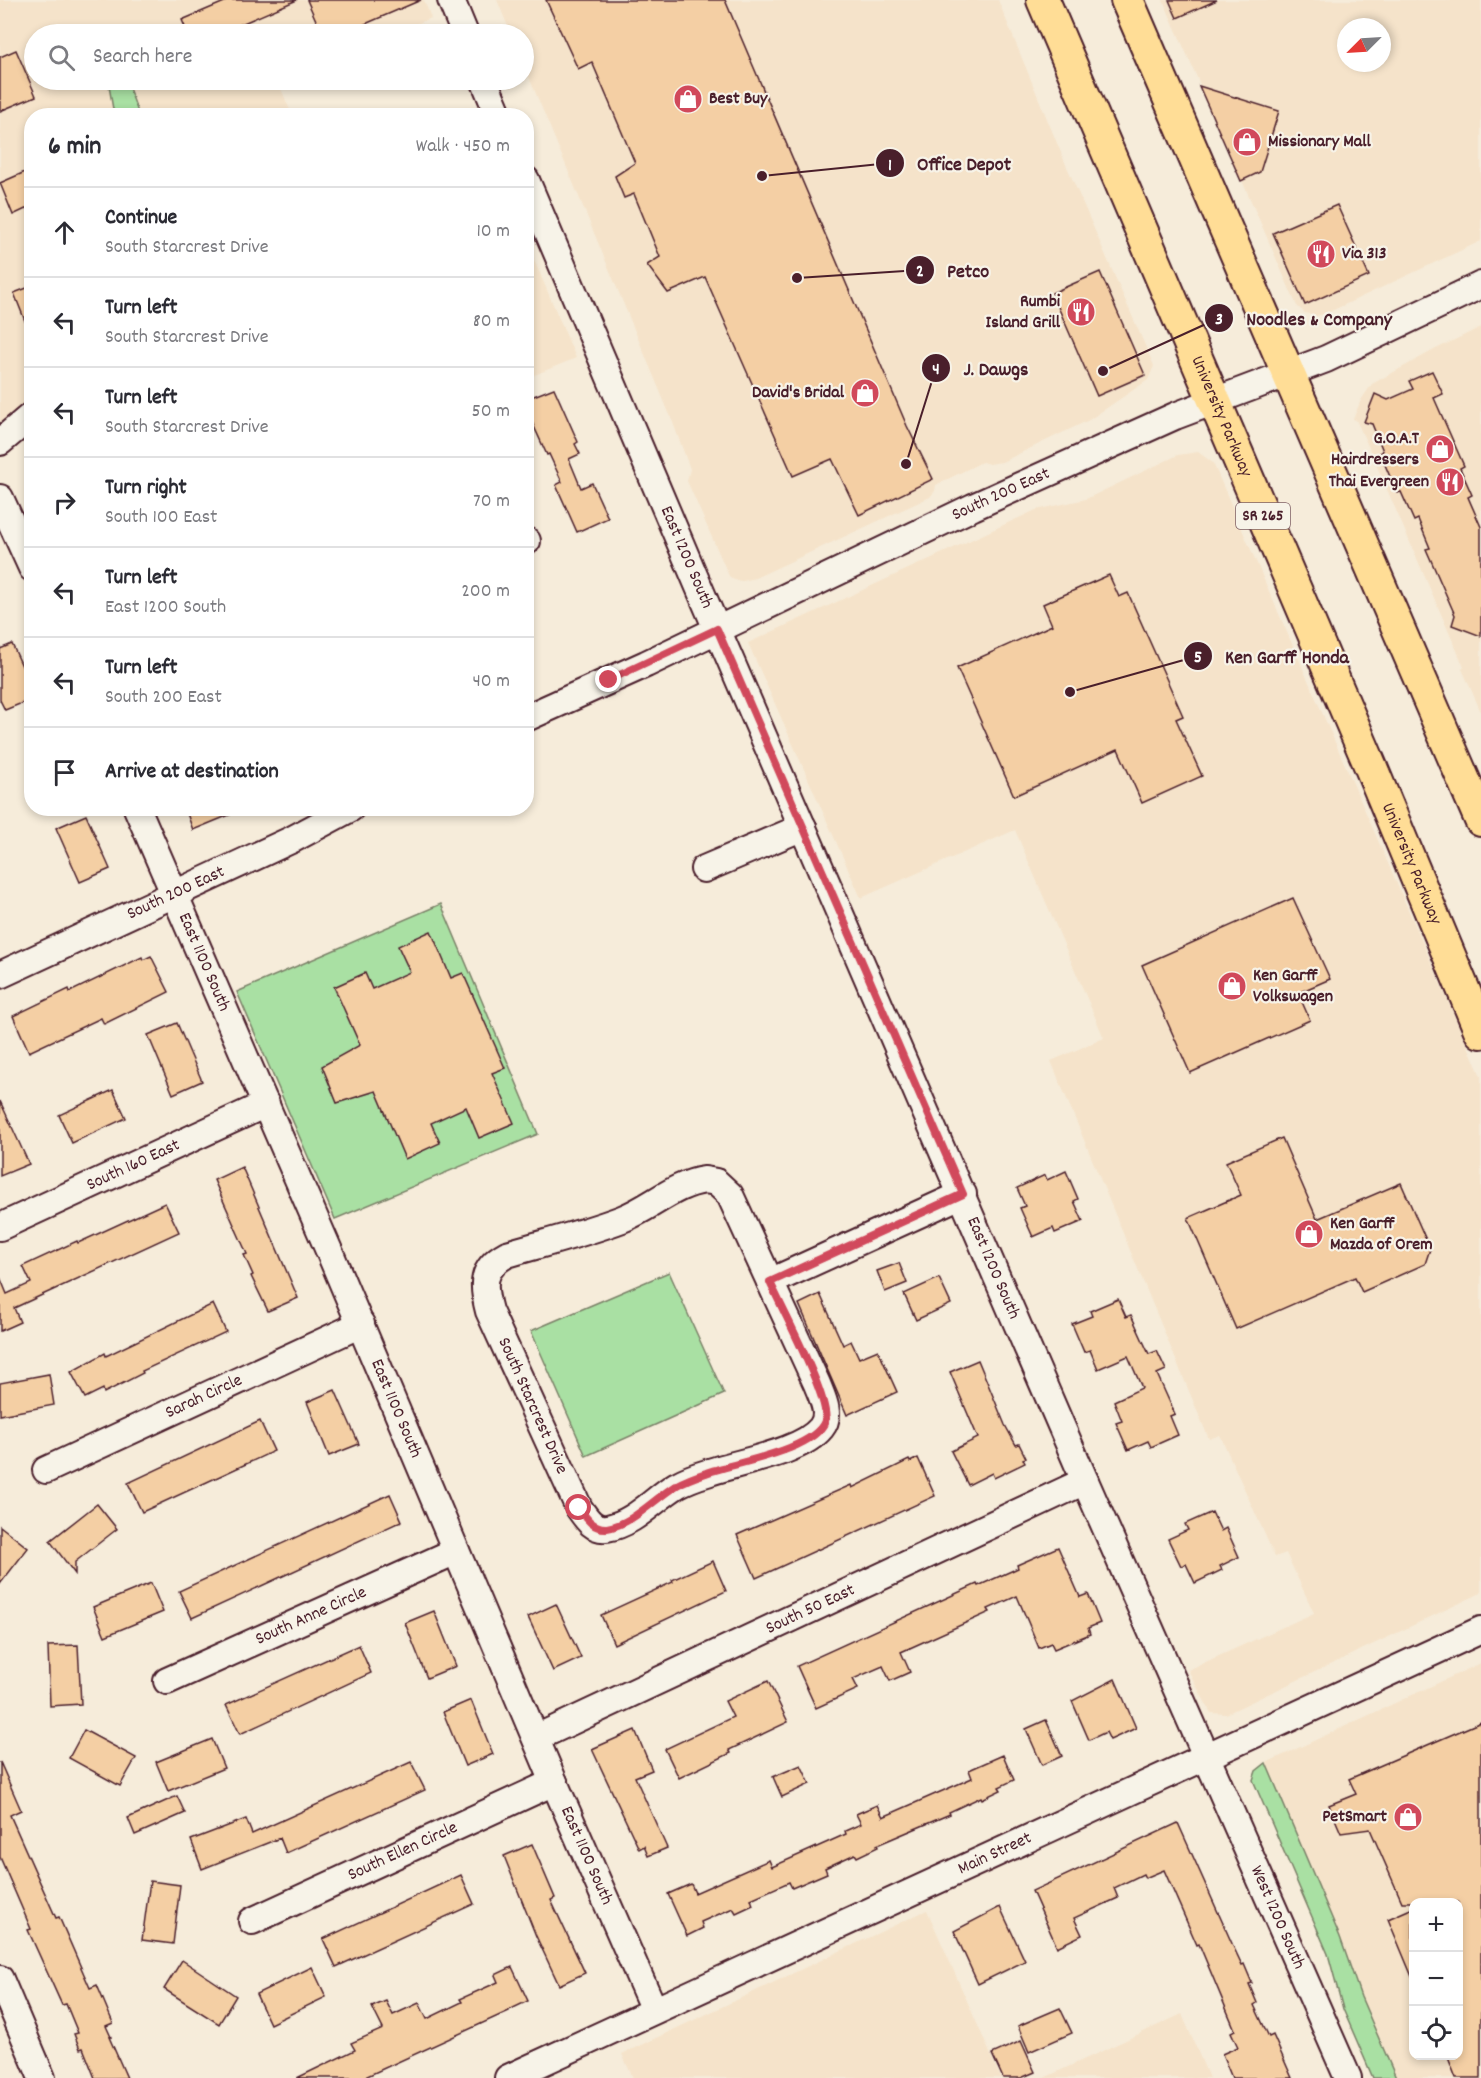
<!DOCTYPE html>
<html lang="en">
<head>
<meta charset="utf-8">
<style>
  body { margin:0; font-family:Dekko,sans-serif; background:#f2f2f3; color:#2b2b33 }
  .controls { position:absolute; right:18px; bottom:18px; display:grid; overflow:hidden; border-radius:12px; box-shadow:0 3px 9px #0003 }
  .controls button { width:54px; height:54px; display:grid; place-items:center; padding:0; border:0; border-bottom:2px solid #e1e1e2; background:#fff; color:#2b2b33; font:30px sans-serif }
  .compass { position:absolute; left:1337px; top:18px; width:54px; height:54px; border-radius:50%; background:#fff; box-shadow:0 3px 9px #0003; rotate:246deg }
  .stop { position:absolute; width:18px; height:18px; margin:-14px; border:4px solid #d1495b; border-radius:50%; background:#fff }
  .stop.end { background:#d1495b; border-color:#fff; box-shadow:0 2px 6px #0008 }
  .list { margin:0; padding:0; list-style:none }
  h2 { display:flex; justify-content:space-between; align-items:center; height:78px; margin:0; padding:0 24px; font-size:26px }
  h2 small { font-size:20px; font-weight:400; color:#7c7c81 }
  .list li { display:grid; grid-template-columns:39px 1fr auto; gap:18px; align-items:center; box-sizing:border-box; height:90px; padding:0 24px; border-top:2px solid #e1e1e2 }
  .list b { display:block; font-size:22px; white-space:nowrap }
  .list p { margin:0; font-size:20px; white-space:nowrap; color:#7c7c81 }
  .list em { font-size:20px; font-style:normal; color:#7c7c81 }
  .icon { flex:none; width:33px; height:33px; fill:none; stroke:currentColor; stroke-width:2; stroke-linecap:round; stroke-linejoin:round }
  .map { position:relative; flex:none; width:1481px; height:2078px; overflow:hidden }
  .search { position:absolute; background:#fff; box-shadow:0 3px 9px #0003; left:24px; top:24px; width:510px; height:66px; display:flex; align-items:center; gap:15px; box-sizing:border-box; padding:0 21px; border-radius:33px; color:#7c7c81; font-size:22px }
  .panel { position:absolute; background:#fff; box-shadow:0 3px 9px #0003; left:24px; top:108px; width:510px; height:708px; border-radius:24px }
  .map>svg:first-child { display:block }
</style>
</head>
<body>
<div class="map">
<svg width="1481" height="2078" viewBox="0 0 1481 2078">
  <rect width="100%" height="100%" fill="#f6ecda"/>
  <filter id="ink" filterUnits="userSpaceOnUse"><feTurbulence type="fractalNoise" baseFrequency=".0167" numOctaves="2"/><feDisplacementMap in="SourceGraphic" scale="12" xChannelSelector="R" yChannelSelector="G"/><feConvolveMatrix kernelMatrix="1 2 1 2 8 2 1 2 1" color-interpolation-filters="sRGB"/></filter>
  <g filter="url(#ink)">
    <g fill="#f5e3ca" fill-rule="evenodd">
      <path d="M0 0H424L431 18 392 34H34V80H289L279 84 292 115 32 116 31 399 0 424Z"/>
      <path d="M497 0H998L1064 160 1154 366 1148 380 1089 420 1002 462 989 464 982 462 936 485 935 491 930 497 755 578 743 581 734 580 729 576 687 481 690 469 672 420 524 65V34H511Z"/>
      <path d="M1163 0H1481V241L1327 313 1316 316 1305 313 1297 306ZM1346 27H1382V63H1346Z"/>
      <path d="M526 241 576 358 527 378H526Z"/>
      <path d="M1481 327V712L1462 669 1464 667 1369 448 1356 420 1353 419 1361 400 1372 384 1434 350Z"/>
      <path d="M1198 452 1213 463 1481 1076V1593L1226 1714 1211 1713 1188 1670 1314 1613 1286 1553 1275 1557 1220 1435 1209 1439 1051 1061 1104 1038 1015 830 861 898 748 643 1036 510 1086 499 1178 455Z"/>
      <path d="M1481 1663V2078H1396L1361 1997 1340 1937 1266 1763ZM1414 1902H1458V2056H1414Z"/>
      <path d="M927 1910 1001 2078H633L622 2054Z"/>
      <path d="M1182 2014 1209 2078H1044Z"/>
    </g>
    <g fill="#a9e0a3" stroke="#7a8067" stroke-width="1.5">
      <path d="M108 80H126L139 115H114Z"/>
      <path d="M441 904 538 1134 335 1219 237 992Z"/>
      <path d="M669 1272 724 1394 586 1456 531 1331Z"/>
      <path d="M1266 1763 1340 1937 1361 1997 1396 2078H1373L1343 2009 1328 1954 1253 1780 1256 1771Z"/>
    </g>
    <g fill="#f4cfa4" stroke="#4a1f2b" stroke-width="1.5">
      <path d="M229 0H297L218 34H188L182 20Z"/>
      <path d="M307 0H421L342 34H334L331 29 322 34Z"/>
      <path d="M546 0H725L907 426 933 479 859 515 832 459 793 476 705 277 668 293 647 265 660 257 634 194 624 198 615 176 635 163 592 62 578 69Z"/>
      <path d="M1169 0H1217L1177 18Z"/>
      <path d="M16 50 36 96 0 111V57Z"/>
      <path d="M1199 86 1279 111 1260 172 1241 181Z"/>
      <path d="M32 169V206L13 215 0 183Z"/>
      <path d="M1337 205 1369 276 1305 305 1273 233Z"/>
      <path d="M1100 272 1145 375 1097 396 1052 293Z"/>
      <path d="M32 286V336H31L14 293Z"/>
      <path d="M1432 371 1443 394 1434 398 1464 466 1460 468 1472 495 1468 497 1481 527V636L1452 625 1455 615 1426 549 1430 548 1418 519 1414 521 1401 492 1397 493 1380 453 1383 451 1372 424 1364 422 1375 394 1388 400 1413 389 1409 381Z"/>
      <path d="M554 388 578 442 575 444 580 454 569 459 581 488 592 483 608 518 577 532 556 485 562 482 549 454 547 455 526 409V399Z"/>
      <path d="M1109 575 1119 597 1128 593 1183 716 1176 719 1202 776 1142 803 1118 749 1014 796 957 668 1052 625 1043 604Z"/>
      <path d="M12 644 32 688V699L5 710 0 700V649Z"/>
      <path d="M185 808H244V809L193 830Z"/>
      <path d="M86 815 110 869 80 882 56 828Z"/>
      <path d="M1293 898 1330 979 1298 993 1310 1020 1190 1073 1142 965Z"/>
      <path d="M431 931 451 978 463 973 505 1068 492 1073 514 1123 479 1138 466 1107 431 1123 440 1143 405 1159 376 1091 337 1103 322 1066 360 1045 334 987 365 973 372 989 410 972 398 946Z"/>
      <path d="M151 956 169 992 104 1024 101 1018 29 1052 13 1016 69 989 70 992 142 957 143 960Z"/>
      <path d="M177 1023 202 1081 173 1094 148 1035Z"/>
      <path d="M113 1090 126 1118 72 1143 59 1115Z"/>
      <path d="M0 1101 29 1164 0 1176Z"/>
      <path d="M1282 1138 1317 1219 1401 1183 1430 1249 1425 1264 1362 1292 1355 1277 1236 1329 1188 1218 1241 1195 1226 1162Z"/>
      <path d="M242 1167 298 1298 268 1311 251 1276 253 1275 244 1255 247 1254 214 1180Z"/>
      <path d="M1066 1171 1078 1199 1074 1201 1083 1221 1055 1233 1053 1228 1033 1237 1020 1208 1025 1206 1017 1188 1045 1175 1047 1180Z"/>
      <path d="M165 1203 179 1232 14 1308 20 1322 0 1331V1277L7 1294 31 1283 23 1266 77 1241 78 1243Z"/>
      <path d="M899 1263 907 1283 885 1292 877 1271Z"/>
      <path d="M939 1278 951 1304 916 1320 904 1294Z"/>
      <path d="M820 1294 843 1345 851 1341 859 1358 878 1350 897 1392 847 1415 799 1304Z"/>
      <path d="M1118 1299 1126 1317 1131 1315 1149 1354 1157 1351 1166 1370 1157 1374 1175 1414 1170 1416 1178 1435 1151 1447 1148 1441 1128 1450 1116 1423 1122 1421 1114 1401 1142 1388 1128 1356 1098 1369 1090 1350 1084 1352 1072 1324 1092 1316 1090 1311Z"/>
      <path d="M213 1304 226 1332 142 1371 143 1373 104 1393 103 1389 85 1398 71 1372 105 1353 106 1356Z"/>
      <path d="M978 1360 1005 1425 1016 1445 1019 1444 1026 1458 1023 1459 1025 1463 994 1478 992 1473 968 1485 951 1451 978 1438 950 1372Z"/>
      <path d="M49 1374 54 1405 0 1415V1383Z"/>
      <path d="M335 1390 359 1444 329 1456 307 1402Z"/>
      <path d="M260 1421 274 1451 142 1512 128 1483Z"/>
      <path d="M918 1458 935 1496 756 1578 737 1535 851 1485 852 1488 909 1460 910 1462Z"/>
      <path d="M390 1494 402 1521 192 1618 179 1591Z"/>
      <path d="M97 1504 117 1529 75 1562V1574L50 1541Z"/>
      <path d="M1212 1512 1221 1531 1226 1528 1239 1557 1220 1566 1222 1570 1195 1583 1186 1564 1181 1566 1168 1539 1188 1530 1185 1524Z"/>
      <path d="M0 1526 28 1548 0 1584Z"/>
      <path d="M1058 1547 1080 1597 1088 1594 1100 1623 1088 1628 1090 1634 1054 1649 1051 1643 1039 1648 1017 1596 988 1609 990 1612 901 1652 910 1672 890 1681 883 1666 853 1679 858 1689 816 1708 797 1666 977 1584 978 1586 1018 1568 1017 1565Z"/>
      <path d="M713 1561 726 1591 614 1644 601 1615 673 1582 672 1580Z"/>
      <path d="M151 1583 163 1612 105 1636 93 1607Z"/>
      <path d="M556 1604 581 1658 553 1671 528 1617Z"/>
      <path d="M434 1611 456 1666 427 1678 405 1623Z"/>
      <path d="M78 1645 81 1704 50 1706 48 1646Z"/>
      <path d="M359 1645 371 1673 240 1734 226 1705Z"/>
      <path d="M1115 1679 1136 1728 1110 1740 1106 1732 1089 1740 1072 1701Z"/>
      <path d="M768 1681 788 1722 729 1750 731 1753 679 1778 665 1749 733 1717 725 1701Z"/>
      <path d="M471 1700 493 1754 465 1766 443 1712Z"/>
      <path d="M1046 1720 1062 1756 1042 1765 1026 1729Z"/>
      <path d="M1481 1722V2078H1456L1447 2055H1458V1902H1402L1370 1829 1341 1833 1329 1805 1356 1794 1349 1779Z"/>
      <path d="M84 1730 136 1758 120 1786 69 1758Z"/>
      <path d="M635 1730 652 1770 635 1777 667 1848 648 1856 644 1846 639 1849 592 1749Z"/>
      <path d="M212 1739 224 1768 168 1791 156 1762Z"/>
      <path d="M1003 1755 1014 1780 999 1787 1001 1790 982 1799 981 1797 949 1812 950 1814 877 1845 878 1847 857 1857 855 1854 825 1868 827 1873 792 1888 789 1882 751 1899 753 1905 736 1913 733 1908 701 1922 703 1928 687 1936 668 1894 691 1884 695 1893 769 1860 772 1867 846 1834 845 1831 861 1824 856 1814 877 1805 883 1817 972 1778 969 1770Z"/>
      <path d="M0 1762 21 1810 10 1815 56 1918 59 1917 90 1988 97 1985 113 2023 106 2026 111 2037H109L127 2078H95L83 2048 80 2049 74 2034 78 2033 66 2004 62 2005 28 1930 31 1929 0 1857Z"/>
      <path d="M411 1762 425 1790 286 1853 280 1838 202 1869 191 1840 246 1819 252 1834Z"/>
      <path d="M801 1765 810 1784 782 1797 773 1777Z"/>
      <path d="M177 1796 185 1813 135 1835 128 1818Z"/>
      <path d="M1178 1823 1234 1948 1242 1965 1244 1964 1252 1983 1249 1984 1257 2003 1254 2005 1269 2037 1273 2035 1292 2078H1232L1222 2054 1238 2047 1231 2032 1235 2030 1199 1944 1197 1945 1164 1870 1145 1878 1143 1874 1114 1888 1118 1898 1074 1918 1082 1935 1057 1947 1032 1891Z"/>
      <path d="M532 1844 555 1898 551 1900 585 1973 559 1985 536 1936 504 1856Z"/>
      <path d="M461 1875 474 1904 336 1967 323 1939Z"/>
      <path d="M150 1881 180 1885 173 1944 142 1940Z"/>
      <path d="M1000 1907 1025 1961 978 1984 954 1931Z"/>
      <path d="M1413 1908V1979L1388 1919Z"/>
      <path d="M182 1960 236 1996 219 2024 164 1989Z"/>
      <path d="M312 1967 326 1997 270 2024 256 1994Z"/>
      <path d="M512 1967 528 2001 509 2010V2011L363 2078H297L355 2050 351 2043 383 2029 372 2007 386 2001 393 2015 419 2003 427 2019 462 2002 460 1999 498 1982 495 1975Z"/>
      <path d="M1060 2008 1072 2033 1029 2052 1018 2026Z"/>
      <path d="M1021 2041 1035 2072 1021 2078H1003L992 2054Z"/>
    </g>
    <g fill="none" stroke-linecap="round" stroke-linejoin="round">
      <g stroke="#4a1f2b" stroke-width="30">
        <g id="minor">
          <path d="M451 0 465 34"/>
          <path d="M484 80 499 116"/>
          <path id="s1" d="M526 180 707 606 1085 1481 1348 2078"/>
          <path d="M0 442 32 415"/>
          <path d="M0 498 32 568"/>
          <path d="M526 541H527"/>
          <path id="s2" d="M526 718 646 664 973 507 1175 416 1326 359 1481 285"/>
          <path id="s3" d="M137 808 330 1253 554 1782 654 2010"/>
          <path d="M704 869 803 827"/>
          <path id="s4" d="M0 975 293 839 351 808"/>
          <path d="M705 1180 716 1182 730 1195 817 1384C822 1397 832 1415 821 1428 801 1453 737 1462 707 1473 697 1476 686 1480 677 1485 655 1498 634 1524 607 1528 593 1530 586 1518 579 1508L489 1311C482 1285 481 1268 507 1254 545 1243 585 1233 622 1219 651 1208 674 1184 705 1180Z"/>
          <path id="s5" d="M0 1227 266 1104"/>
          <path d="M770 1282 963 1194"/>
          <path id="s6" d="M46 1470 361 1324"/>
          <path id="s7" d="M167 1681 456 1551"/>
          <path id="s8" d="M536 1738 1085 1481"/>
          <path id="s9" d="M252 1921 554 1782"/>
          <path d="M0 1979 42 2078"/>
          <path id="s10" d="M508 2078 1481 1630"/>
        </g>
      </g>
      <g stroke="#4a1f2b" stroke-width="36">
        <g id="major">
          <path id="s11" d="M1043 0 1370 765 1481 1032"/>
          <path d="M1127 0 1481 820"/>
        </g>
      </g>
      <use href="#minor" stroke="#f7f3e8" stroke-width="26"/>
      <use href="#major" stroke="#ffdd96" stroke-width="32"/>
    </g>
  </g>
  <g fill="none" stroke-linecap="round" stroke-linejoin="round" filter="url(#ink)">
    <path stroke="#d1495b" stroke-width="8" d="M579 1508C586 1518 593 1529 607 1528 633 1524 655 1498 677 1485 686 1480 697 1476 706 1473 733 1463 814 1451 825 1421 832 1402 780 1305 770 1282L963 1194 717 629 609 680"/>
  </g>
  <defs>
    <g id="shop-disc" transform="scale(1.5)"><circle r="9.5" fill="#d1495b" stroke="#f7f3e8"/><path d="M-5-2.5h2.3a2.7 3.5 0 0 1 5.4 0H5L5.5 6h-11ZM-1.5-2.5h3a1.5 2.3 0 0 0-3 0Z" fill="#fff"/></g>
    <g id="restaurant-disc" transform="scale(1.5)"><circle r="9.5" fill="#d1495b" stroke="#f7f3e8"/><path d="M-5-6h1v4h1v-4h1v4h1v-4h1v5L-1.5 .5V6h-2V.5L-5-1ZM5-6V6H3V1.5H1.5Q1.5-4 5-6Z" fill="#fff"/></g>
  </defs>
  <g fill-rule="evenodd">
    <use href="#shop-disc" x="688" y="99"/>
    <use href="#shop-disc" x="1247" y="142"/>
    <use href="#restaurant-disc" x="1321" y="254"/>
    <use href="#restaurant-disc" x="1081" y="312"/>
    <use href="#shop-disc" x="865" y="393"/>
    <use href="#shop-disc" x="1440" y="449"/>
    <use href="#restaurant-disc" x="1450" y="482"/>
    <use href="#shop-disc" x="1232" y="986"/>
    <use href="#shop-disc" x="1309" y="1234"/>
    <use href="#shop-disc" x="1408" y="1817"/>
  </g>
  <g text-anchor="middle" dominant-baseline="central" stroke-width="4.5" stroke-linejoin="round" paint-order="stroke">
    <rect fill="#f7f3e8" stroke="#7e5f64" stroke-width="1.5" x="1236" y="503" width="54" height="26" rx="4.5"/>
    <g font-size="16" font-weight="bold" fill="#4a1f2b">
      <text x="1263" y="516">SR 265</text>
    </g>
    <g font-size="18" font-weight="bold" fill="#4a1f2b" stroke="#f7f3e8" text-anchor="start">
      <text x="709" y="99">Best Buy</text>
      <text x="1268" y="142">Missionary Mall</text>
      <text x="1342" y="254">Via 313</text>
      <text x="1060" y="302" text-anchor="end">Rumbi<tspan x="1060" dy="21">Island Grill</tspan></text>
      <text x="844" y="393" text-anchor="end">David's Bridal</text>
      <text x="1419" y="439" text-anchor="end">G.O.A.T<tspan x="1419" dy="21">Hairdressers</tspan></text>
      <text x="1429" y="482" text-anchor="end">Thai Evergreen</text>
      <text x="1253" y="976">Ken Garff<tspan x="1253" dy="21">Volkswagen</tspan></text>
      <text x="1330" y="1224">Ken Garff<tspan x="1330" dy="21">Mazda of Orem</tspan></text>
      <text x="1387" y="1817" text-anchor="end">PetSmart</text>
    </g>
    <g font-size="18" fill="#4a1f2b" stroke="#f7f3e8">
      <text stroke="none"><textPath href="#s11" startOffset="453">University Parkway</textPath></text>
      <text stroke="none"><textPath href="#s2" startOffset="525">South 200 East</textPath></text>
      <text stroke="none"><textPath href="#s1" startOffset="410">East 1200 South</textPath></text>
      <text stroke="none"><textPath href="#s11" startOffset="939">University Parkway</textPath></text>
      <text stroke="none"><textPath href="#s4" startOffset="194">South 200 East</textPath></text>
      <text stroke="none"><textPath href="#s3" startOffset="168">East 1100 South</textPath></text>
      <text stroke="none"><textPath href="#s5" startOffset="147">South 160 East</textPath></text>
      <text stroke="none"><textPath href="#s1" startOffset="1184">East 1200 South</textPath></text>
      <text stroke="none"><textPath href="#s6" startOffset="174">Sarah Circle</textPath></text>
      <text transform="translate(532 1406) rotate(66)">South Starcrest Drive</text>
      <text stroke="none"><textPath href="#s3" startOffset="654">East 1100 South</textPath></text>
      <text stroke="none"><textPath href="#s8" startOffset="303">South 50 East</textPath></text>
      <text stroke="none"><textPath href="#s7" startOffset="158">South Anne Circle</textPath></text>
      <text stroke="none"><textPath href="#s9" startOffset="166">South Ellen Circle</textPath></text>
      <text stroke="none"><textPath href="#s10" startOffset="536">Main Street</textPath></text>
      <text stroke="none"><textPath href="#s3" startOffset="1140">East 1100 South</textPath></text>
      <text stroke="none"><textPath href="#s1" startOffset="1893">West 1200 South</textPath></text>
    </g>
  </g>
  <path fill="none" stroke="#4a1f2b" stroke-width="2" d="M762 176L890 163M797 278L920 270M1103 371L1219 318M906 464L936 368M1070 692L1198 656"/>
  <g fill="#4a1f2b" stroke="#f7f3e8" stroke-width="2">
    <circle cx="762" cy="176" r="6"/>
    <circle cx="797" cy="278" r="6"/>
    <circle cx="1103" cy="371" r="6"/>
    <circle cx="906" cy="464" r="6"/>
    <circle cx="1070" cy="692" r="6"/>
    <circle cx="890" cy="163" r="15"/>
    <circle cx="920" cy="270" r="15"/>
    <circle cx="1219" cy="318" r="15"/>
    <circle cx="936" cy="368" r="15"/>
    <circle cx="1198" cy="656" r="15"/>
  </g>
  <g font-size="18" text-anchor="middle" font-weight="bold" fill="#fff">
    <text x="890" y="170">1</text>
    <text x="920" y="276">2</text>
    <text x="1219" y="324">3</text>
    <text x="936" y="374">4</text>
    <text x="1198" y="662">5</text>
  </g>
  <g font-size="20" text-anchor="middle" font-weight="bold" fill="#4a1f2b" stroke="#f7f3e8" stroke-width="4.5" stroke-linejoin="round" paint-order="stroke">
    <text x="964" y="170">Office Depot</text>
    <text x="968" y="277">Petco</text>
    <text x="1319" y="325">Noodles &amp; Company</text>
    <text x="996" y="375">J. Dawgs</text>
    <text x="1287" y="663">Ken Garff Honda</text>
  </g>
</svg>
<div class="controls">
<button>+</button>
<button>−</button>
<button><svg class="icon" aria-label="locate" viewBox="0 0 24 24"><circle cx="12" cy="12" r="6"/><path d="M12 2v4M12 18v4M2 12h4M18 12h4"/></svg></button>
</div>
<svg class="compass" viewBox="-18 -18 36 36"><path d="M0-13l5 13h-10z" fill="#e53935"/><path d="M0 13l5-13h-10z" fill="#7c7c81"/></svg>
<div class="stop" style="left:579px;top:1508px"></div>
<div class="stop end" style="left:609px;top:680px"></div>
<div class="search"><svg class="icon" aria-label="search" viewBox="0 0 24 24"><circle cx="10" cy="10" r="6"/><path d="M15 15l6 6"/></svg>Search here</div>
<section class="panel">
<h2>6 min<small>Walk · 450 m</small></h2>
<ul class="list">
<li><svg class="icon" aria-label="ahead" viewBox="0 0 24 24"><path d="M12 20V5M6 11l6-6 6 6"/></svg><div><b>Continue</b><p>South Starcrest Drive</p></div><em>10 m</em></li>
<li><svg class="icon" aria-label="left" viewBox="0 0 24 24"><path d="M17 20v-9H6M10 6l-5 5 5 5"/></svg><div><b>Turn left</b><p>South Starcrest Drive</p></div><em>80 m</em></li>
<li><svg class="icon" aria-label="left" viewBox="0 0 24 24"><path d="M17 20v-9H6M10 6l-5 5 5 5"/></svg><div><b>Turn left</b><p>South Starcrest Drive</p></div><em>50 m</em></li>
<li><svg class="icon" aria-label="right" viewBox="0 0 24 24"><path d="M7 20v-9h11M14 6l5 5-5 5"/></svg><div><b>Turn right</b><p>South 100 East</p></div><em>70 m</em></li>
<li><svg class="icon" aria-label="left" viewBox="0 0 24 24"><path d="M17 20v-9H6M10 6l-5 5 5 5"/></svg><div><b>Turn left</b><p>East 1200 South</p></div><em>200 m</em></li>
<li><svg class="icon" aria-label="left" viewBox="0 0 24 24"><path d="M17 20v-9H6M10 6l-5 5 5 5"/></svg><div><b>Turn left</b><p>South 200 East</p></div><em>40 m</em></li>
<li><svg class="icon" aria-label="arrive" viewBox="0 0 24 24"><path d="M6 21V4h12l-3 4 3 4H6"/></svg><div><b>Arrive at destination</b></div></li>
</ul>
</section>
</div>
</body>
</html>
